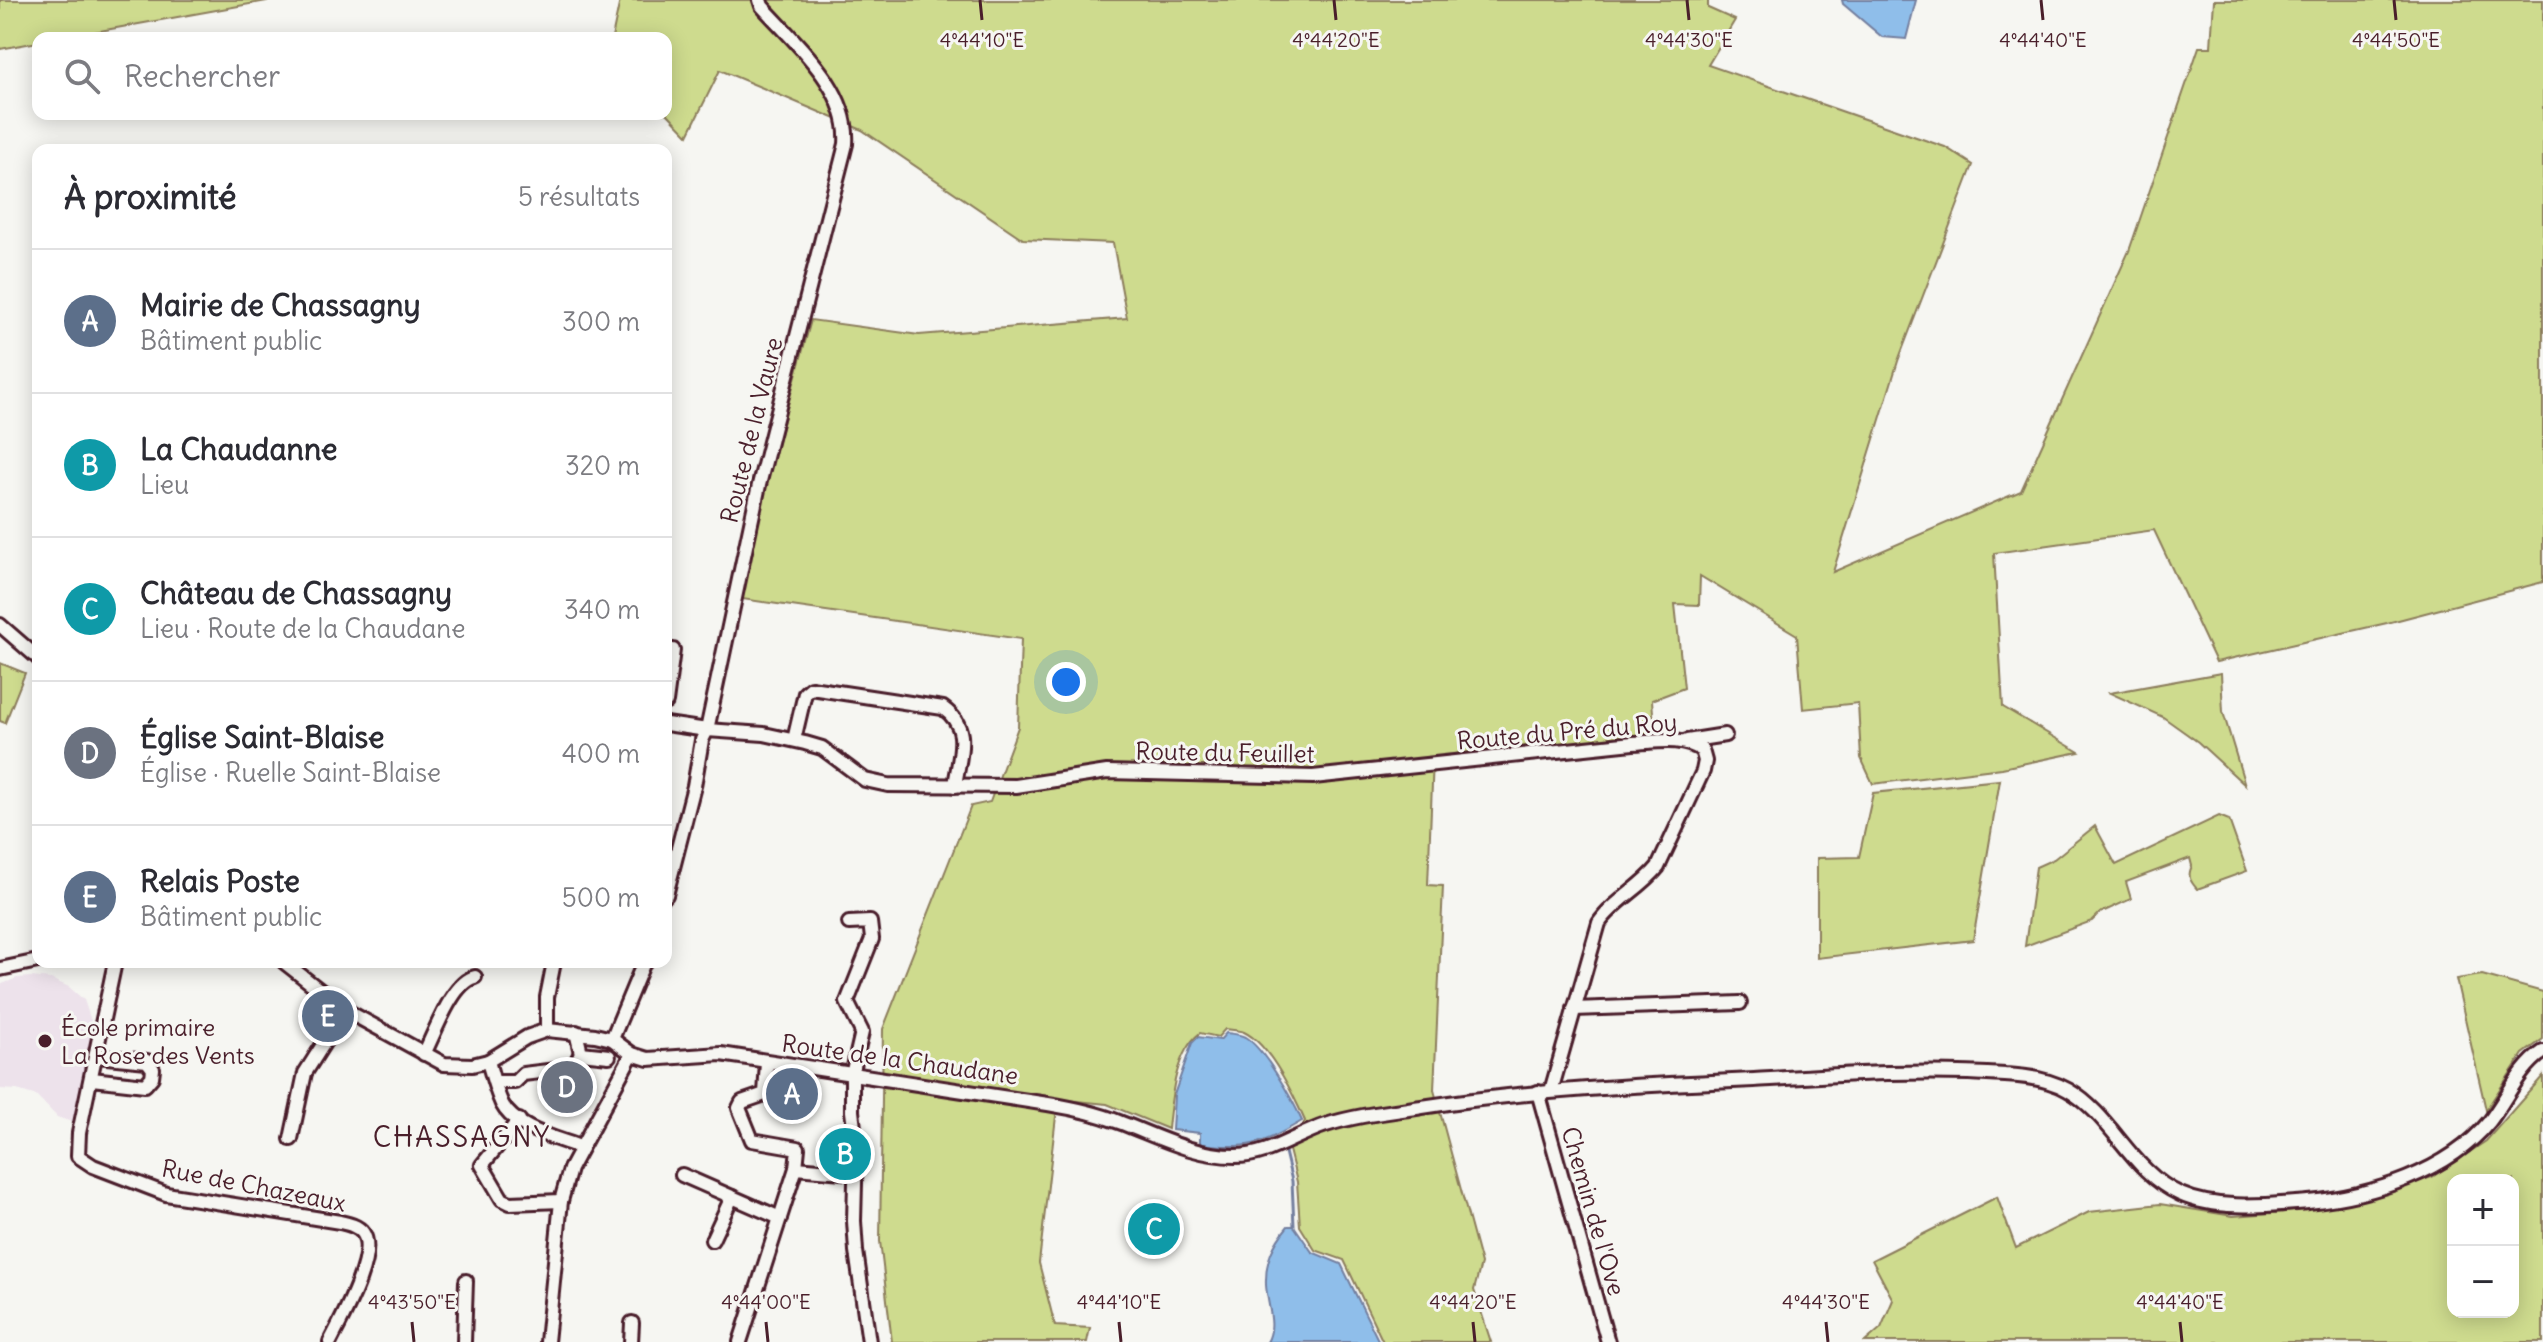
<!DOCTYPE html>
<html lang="fr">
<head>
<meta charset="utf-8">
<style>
  body { margin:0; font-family:Delius,sans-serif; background:#f7f7f7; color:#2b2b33 }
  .controls { position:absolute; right:24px; bottom:24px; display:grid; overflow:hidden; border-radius:16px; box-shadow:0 4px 20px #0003 }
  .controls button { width:72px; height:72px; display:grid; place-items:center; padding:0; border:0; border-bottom:2px solid #e1e1e2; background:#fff; color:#2b2b33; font:40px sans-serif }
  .you { position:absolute; left:1066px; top:682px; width:28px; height:28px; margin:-20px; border:6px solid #fff; border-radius:50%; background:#1a73e8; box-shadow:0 0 0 12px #1a73e833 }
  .badge { display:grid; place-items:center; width:52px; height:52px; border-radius:50%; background:#d93025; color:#fff; font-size:26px; font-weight:700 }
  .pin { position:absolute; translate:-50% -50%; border:4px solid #fff; box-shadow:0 2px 8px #0006 }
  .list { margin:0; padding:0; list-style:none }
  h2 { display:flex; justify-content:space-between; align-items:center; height:104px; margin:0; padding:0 32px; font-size:34px }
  h2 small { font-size:26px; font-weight:400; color:#7c7c81 }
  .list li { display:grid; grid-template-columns:52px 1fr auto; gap:24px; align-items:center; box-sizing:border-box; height:144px; padding:0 32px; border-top:2px solid #e1e1e2 }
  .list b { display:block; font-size:30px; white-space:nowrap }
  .list p { margin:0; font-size:26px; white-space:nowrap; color:#7c7c81 }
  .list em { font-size:26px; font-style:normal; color:#7c7c81 }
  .icon { flex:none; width:44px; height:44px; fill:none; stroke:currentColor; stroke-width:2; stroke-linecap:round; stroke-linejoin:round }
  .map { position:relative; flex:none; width:2543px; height:1342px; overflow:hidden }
  .search { position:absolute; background:#fff; box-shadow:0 4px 20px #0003; left:32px; top:32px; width:640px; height:88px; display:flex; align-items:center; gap:20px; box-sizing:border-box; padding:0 28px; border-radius:16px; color:#7c7c81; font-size:30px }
  .panel { position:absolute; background:#fff; box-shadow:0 4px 20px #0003; left:32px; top:144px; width:640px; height:824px; border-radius:16px }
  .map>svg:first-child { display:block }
</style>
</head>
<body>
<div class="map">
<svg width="2543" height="1342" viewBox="0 0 2543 1342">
  <rect width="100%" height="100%" fill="#f6f6f2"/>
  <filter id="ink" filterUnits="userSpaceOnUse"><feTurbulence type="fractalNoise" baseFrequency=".0125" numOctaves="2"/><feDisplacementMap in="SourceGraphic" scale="16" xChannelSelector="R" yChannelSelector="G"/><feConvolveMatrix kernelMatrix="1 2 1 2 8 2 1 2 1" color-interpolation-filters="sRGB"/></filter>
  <g filter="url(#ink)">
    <path fill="#ede2eb" d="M31 977 51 979 69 987 84 1000 91 1021 89 1060 75 1123 57 1117 37 1096 17 1090 0 1089V985L17 978Z"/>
    <g fill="#cedb8e" stroke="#8c7d5c" stroke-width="2" fill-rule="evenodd">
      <path d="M0 0H272L61 38H38V42L0 49Z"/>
      <path d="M620 0H1708V8L1735 20 1708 65 1945 147 1973 165 1898 361 1833 572 2021 491 2129 251 2199 47H2211L2214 0H2543V582L2387 623 2216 662 2154 530 1994 553 2003 707 2079 752 2002 768 1873 784 1861 758 1858 703 1803 709 1797 635 1700 576 1699 605 1675 604 1684 688 1652 700 1655 738 1433 758 1428 885 1443 886 1434 1090 1481 1264 1474 1290 1491 1342H1383L1344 1260 1315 1250 1300 1226 1297 1182 1289 1150 1305 1121C1294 1096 1270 1044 1244 1032 1238 1030 1231 1030 1225 1029L1218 1037 1200 1033C1175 1052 1171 1099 1168 1129L1107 1104 1058 1099 1039 1263 1055 1326 1090 1328 1087 1342H892L880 1241 883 1029 971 806 990 802 1018 727 1021 639 742 599 757 519 811 320 919 335 1127 318 1113 243 1023 239 862 130 720 70 688 135 666 112V38H612Z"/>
      <path d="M0 663 25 673 5 723 0 721Z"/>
      <path d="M2221 673 2223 712 2245 785 2198 742 2163 717 2110 693Z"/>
      <path d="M2000 780 1973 940 1817 958V858L1859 857 1873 793Z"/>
      <path d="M2219 816 2229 820 2247 871 2197 889C2190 881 2187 876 2192 866L2190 858 2126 882 2131 899 2100 913 2092 921 2025 946 2036 867 2054 859 2095 826 2116 865Z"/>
      <path d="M2482 975 2543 992V1039L2523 1054 2486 1110 2456 979Z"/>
      <path d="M2543 1076V1342H1865L1881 1328 1893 1300 1872 1260 1997 1197 2016 1248 2089 1212 2160 1204 2233 1216 2286 1212 2342 1204 2432 1177 2486 1141ZM2453 1180H2513V1312H2453Z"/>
    </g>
    <g fill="#8fbeea" stroke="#737e9e" stroke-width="2">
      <path d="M1842 0H1916L1906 39 1882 37 1843 4Z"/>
      <path d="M1226 1033C1233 1034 1239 1034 1245 1037 1264 1048 1293 1100 1302 1121 1261 1145 1248 1150 1200 1144V1133L1172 1130 1174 1095 1192 1043 1198 1037 1220 1040Z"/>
      <path d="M1288 1226H1294L1312 1252 1341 1264 1379 1342H1267C1277 1326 1267 1304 1266 1285 1265 1261 1273 1244 1288 1226Z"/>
    </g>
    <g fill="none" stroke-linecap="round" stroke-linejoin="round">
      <path stroke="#737e9e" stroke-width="3" d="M1285 1152 1292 1181 1294 1226"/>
      <g stroke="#4a1f2b" stroke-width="18">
        <g id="minor">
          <path d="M0 625 38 658"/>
          <path d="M666 702 673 650"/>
          <path d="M666 724 707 730 764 734 805 743 822 748 865 780 888 785 1016 786 1107 772 1313 777 1633 743C1656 742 1681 736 1702 750L1705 761 1703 771 1658 867C1641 888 1614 901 1599 923L1551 1091"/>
          <path d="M794 740 805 693 811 688 943 708C972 729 959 754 955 786"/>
          <path d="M1687 741 1725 735"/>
          <path d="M666 895 694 786 702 740 707 730 759 485 846 144C850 89 796 44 762 6L760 0"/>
          <path d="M849 923 870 922 872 939 847 1002 862 1032 852 1075V1111L856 1145 854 1221 856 1251 869 1342"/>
          <path d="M115 962 79 1133 78 1156 93 1166 166 1194 340 1222C349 1224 358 1226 363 1233 378 1255 341 1320 330 1342"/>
          <path d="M284 962 345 1010 444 1064 472 1065 488 1061 527 1037 547 1030 595 1035 612 1039 632 1054 648 1059 721 1054 1048 1104C1073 1108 1096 1113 1119 1122 1157 1136 1193 1156 1235 1156 1269 1156 1295 1135 1326 1125 1357 1115 1390 1112 1422 1107 1532 1090 1643 1085 1754 1080 1837 1075 1922 1069 2005 1075 2027 1076 2049 1079 2068 1090 2113 1116 2131 1172 2180 1194 2218 1211 2267 1205 2308 1202 2371 1196 2448 1172 2489 1122 2507 1099 2519 1068 2543 1052"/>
          <path d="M0 969 38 961"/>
          <path d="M1574 1009 1740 1003"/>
          <path d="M547 1030V997L554 962"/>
          <path d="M576 1032 581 1053 609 1056"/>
          <path d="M612 1039 644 962"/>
          <path d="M424 1054C435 1033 452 982 475 977"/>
          <path d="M488 1061C492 1075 496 1091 502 1104 515 1129 556 1138 580 1147"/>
          <path d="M767 1062 765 1094 742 1102 739 1108 752 1140 798 1148 796 1168"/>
          <path d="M92 1079 145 1085 152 1077 153 1069 147 1061 97 1056"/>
          <path d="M495 1082H515L523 1074 573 1068 581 1053"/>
          <path d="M1538 1092 1608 1342"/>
          <path d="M519 1120 482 1165 502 1199 510 1203 561 1201"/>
          <path d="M291 1139 305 1073 345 1010"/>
          <path d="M682 1175 780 1218"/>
          <path d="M712 1240 732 1197"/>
          <path d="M464 1342 466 1281"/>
          <path d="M547 1342 561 1201 570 1169 632 1054"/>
          <path d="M631 1342 632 1323"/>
          <path d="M740 1342 796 1168 855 1173"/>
        </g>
      </g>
      <use href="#minor" stroke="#f6f6f2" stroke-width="12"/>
    </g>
  </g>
  <path fill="none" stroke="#4a1f2b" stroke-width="3" d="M980 0 982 20M1334 0 1336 20M1687 0 1689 20M2041 0 2043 20M2394 0 2396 20M412 1322 414 1342M766 1322 768 1342M1119 1322 1121 1342M1473 1322 1475 1342M1826 1322 1828 1342M2180 1322 2182 1342"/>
  <circle fill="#4a1f2b" stroke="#f6f6f2" stroke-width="3" cx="45" cy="1041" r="8"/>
  <g text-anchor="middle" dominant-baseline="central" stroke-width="6" stroke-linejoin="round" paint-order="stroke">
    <g font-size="24" fill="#4a1f2b" stroke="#f6f6f2">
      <text transform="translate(751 430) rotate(-76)">Route de la Vaure</text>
      <text transform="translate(1567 731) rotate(-5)">Route du Pré du Roy</text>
      <text transform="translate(1225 752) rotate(1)">Route du Feuillet</text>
      <text transform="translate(900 1059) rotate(8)">Route de la Chaudane</text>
      <text transform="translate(254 1185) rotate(11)">Rue de Chazeaux</text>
      <text transform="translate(1594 1211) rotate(74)">Chemin de l'Ove</text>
    </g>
    <g font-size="24" fill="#4a1f2b" stroke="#f6f6f2" text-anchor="start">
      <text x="61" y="1027">École primaire<tspan x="61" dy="28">La Rose des Vents</tspan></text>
    </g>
    <g font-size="28" letter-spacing="2" fill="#4a1f2b" stroke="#f6f6f2">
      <text x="462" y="1137">CHASSAGNY</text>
    </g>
  </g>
  <g font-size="20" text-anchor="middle" fill="#4a1f2b" stroke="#f6f6f2" stroke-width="6" stroke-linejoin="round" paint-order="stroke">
    <text x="982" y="47">4°44'10"E</text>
    <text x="1336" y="47">4°44'20"E</text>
    <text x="1689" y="47">4°44'30"E</text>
    <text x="2043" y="47">4°44'40"E</text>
    <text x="2396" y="47">4°44'50"E</text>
    <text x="412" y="1309">4°43'50"E</text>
    <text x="766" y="1309">4°44'00"E</text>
    <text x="1119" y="1309">4°44'10"E</text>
    <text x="1473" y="1309">4°44'20"E</text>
    <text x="1826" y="1309">4°44'30"E</text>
    <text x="2180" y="1309">4°44'40"E</text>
  </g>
</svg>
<div class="controls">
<button>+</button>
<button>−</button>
</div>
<div class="you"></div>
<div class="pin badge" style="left:792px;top:1094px;background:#5c6f8a">A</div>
<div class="pin badge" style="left:845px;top:1154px;background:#0f9aa8">B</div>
<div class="pin badge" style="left:1154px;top:1229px;background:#0f9aa8">C</div>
<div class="pin badge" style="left:567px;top:1087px;background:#6b7280">D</div>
<div class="pin badge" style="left:328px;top:1016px;background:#5c6f8a">E</div>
<div class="search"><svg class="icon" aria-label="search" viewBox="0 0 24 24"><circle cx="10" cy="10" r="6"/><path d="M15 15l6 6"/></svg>Rechercher</div>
<section class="panel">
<h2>À proximité<small>5 résultats</small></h2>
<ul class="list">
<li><span class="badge" style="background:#5c6f8a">A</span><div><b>Mairie de Chassagny</b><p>Bâtiment public</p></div><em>300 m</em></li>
<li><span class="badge" style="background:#0f9aa8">B</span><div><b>La Chaudanne</b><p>Lieu</p></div><em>320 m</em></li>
<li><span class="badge" style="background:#0f9aa8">C</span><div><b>Château de Chassagny</b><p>Lieu · Route de la Chaudane</p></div><em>340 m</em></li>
<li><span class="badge" style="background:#6b7280">D</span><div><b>Église Saint-Blaise</b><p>Église · Ruelle Saint-Blaise</p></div><em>400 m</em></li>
<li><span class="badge" style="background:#5c6f8a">E</span><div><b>Relais Poste</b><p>Bâtiment public</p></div><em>500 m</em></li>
</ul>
</section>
</div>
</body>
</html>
